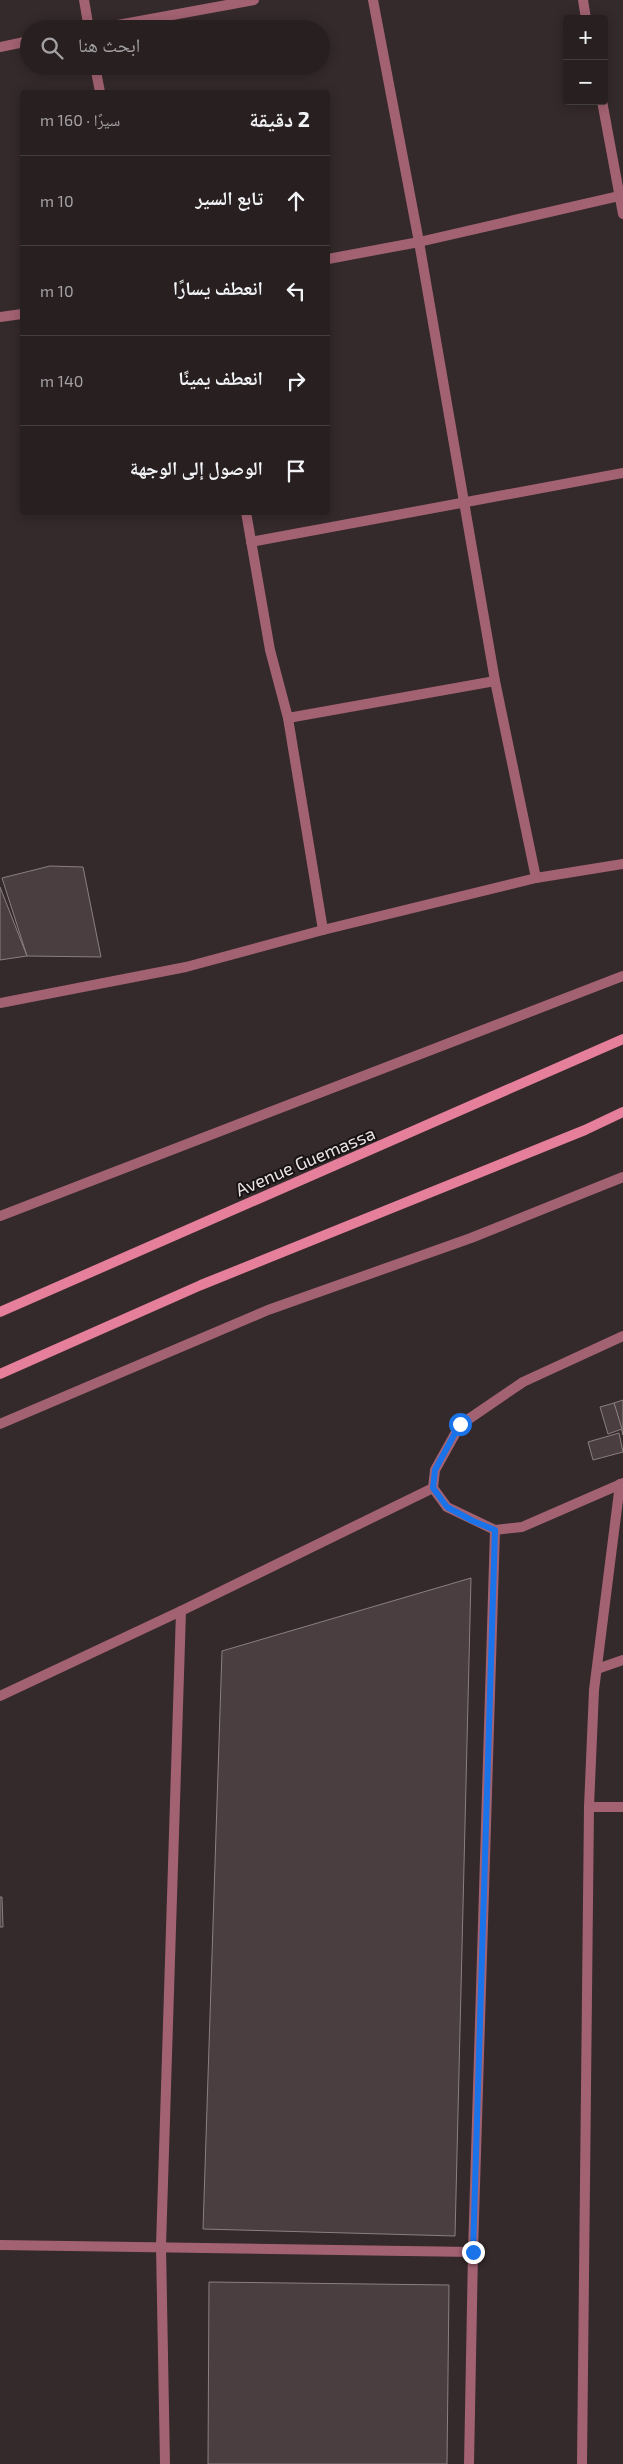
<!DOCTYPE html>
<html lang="ar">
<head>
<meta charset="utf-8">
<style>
  body { margin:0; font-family:"Exo 2","Noto Naskh Arabic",sans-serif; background:#332c2d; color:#f1f3f6; direction:rtl }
  .controls { position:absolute; right:15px; top:15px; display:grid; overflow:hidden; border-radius:5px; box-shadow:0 2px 12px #0003 }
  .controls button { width:45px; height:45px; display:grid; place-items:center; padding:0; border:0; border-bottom:1px solid #433d3e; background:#271f20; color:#f1f3f6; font:25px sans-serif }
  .stop { position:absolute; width:15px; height:15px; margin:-11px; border:4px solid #1a73e8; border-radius:50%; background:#fff }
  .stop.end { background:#1a73e8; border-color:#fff; box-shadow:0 1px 5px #0008 }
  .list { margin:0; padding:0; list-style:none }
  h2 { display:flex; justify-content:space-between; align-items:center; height:65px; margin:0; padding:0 20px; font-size:21px }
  h2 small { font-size:16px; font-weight:400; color:#a4a2a5 }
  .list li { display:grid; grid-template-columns:32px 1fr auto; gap:15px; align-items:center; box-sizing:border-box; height:90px; padding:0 20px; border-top:1px solid #433d3e }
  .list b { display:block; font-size:19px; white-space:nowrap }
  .list em { font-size:16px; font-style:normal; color:#a4a2a5 }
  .icon { flex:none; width:28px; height:28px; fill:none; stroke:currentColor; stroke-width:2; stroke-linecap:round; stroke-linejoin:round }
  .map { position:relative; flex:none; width:623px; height:2464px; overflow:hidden; direction:ltr }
  .search { position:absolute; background:#271f20; box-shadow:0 2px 12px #0003; left:20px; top:20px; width:310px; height:55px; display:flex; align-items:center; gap:12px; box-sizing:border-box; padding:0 18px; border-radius:28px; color:#a4a2a5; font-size:19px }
  .panel { position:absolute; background:#271f20; box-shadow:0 2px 12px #0003; left:20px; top:90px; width:310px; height:425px; border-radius:5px; direction:rtl }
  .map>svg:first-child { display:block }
</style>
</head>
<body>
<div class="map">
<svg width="623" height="2464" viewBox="0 0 623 2464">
  <rect width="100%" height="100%" fill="#34292b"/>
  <g fill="#4a3e40" stroke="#8c7f81">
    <path d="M50 866 83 867 101 957 27 956 2 878Z"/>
    <path d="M0 887 27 956 0 960Z"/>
    <path d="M623 1400V1435L614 1403Z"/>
    <path d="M614 1403 622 1429 608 1434 600 1407Z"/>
    <path d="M619 1433 623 1452 593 1460 588 1442Z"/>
    <path d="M471 1578 455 2236 203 2229 222 1651Z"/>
    <path d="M0 1897H2L3 1927H0Z"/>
    <path d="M209 2282 449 2285 447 2464H208Z"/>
  </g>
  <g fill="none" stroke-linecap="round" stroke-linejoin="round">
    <g stroke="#a26272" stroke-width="10">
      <path d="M597 1669 623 1660"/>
      <path d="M589 1807H623"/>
    </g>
    <g stroke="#a26272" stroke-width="10">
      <path d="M84 0 89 29"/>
      <path d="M373 0 419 242 495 681 536 878"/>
      <path d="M96 29 254 0"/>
      <path d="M0 47 29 41"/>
      <path d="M95 66 100 92"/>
      <path d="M328 259 419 242 623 195"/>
      <path d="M0 317 22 314"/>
      <path d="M246 512 270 650 288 718 323 930"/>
      <path d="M251 542 623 473"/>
      <path d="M288 718 495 681"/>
      <path d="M0 1003 186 967 323 930 536 878 623 864"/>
      <path d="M0 1216 623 976"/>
      <path d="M623 1336 523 1382 460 1425 435 1470 433 1488 447 1507 495 1530 522 1527 623 1483"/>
      <path d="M0 1424 268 1310 471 1238 623 1177"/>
      <path d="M0 1696 181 1611 433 1488"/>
      <path d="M0 2245 473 2252"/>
      <path d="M165 2464 161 2246 181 1611"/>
      <path d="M469 2464 473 2252 495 1530"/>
      <path d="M582 2464 589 1807 594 1690 620 1484"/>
    </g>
    <g stroke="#a26272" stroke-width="10">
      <path d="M583 0 586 19"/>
      <path d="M602 101 623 214"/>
    </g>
    <g stroke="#e57f9a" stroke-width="10">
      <path d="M0 1312 623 1039"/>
      <path d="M0 1374 201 1285 585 1130 623 1112"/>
    </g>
  </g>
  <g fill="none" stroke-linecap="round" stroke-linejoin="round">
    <path stroke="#1a73e8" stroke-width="6" d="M460 1424 435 1470 433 1488 447 1507 473 1521 495 1530 473 2252"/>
  </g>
  <g text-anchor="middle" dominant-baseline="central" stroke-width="4" stroke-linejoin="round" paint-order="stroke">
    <g font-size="18" fill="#eae3e4" stroke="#181314">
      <text transform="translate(305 1161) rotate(-23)">Avenue Guemassa</text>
    </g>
  </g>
</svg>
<div class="controls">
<button>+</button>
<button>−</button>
</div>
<div class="stop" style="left:460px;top:1424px"></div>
<div class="stop end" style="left:473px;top:2252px"></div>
<div class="search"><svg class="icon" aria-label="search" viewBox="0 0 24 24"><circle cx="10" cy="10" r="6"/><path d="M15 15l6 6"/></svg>ابحث هنا</div>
<section class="panel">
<h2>2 دقيقة<small>سيرًا · 160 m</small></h2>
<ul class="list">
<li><svg class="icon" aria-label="ahead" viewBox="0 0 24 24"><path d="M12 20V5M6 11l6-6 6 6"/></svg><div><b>تابع السير</b></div><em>10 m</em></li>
<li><svg class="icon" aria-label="left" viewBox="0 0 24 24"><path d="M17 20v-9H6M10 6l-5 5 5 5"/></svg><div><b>انعطف يسارًا</b></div><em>10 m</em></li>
<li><svg class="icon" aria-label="right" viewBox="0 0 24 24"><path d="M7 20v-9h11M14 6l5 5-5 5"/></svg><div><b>انعطف يمينًا</b></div><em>140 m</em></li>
<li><svg class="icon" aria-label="arrive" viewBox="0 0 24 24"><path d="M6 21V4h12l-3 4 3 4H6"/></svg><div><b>الوصول إلى الوجهة</b></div></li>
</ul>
</section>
</div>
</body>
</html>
